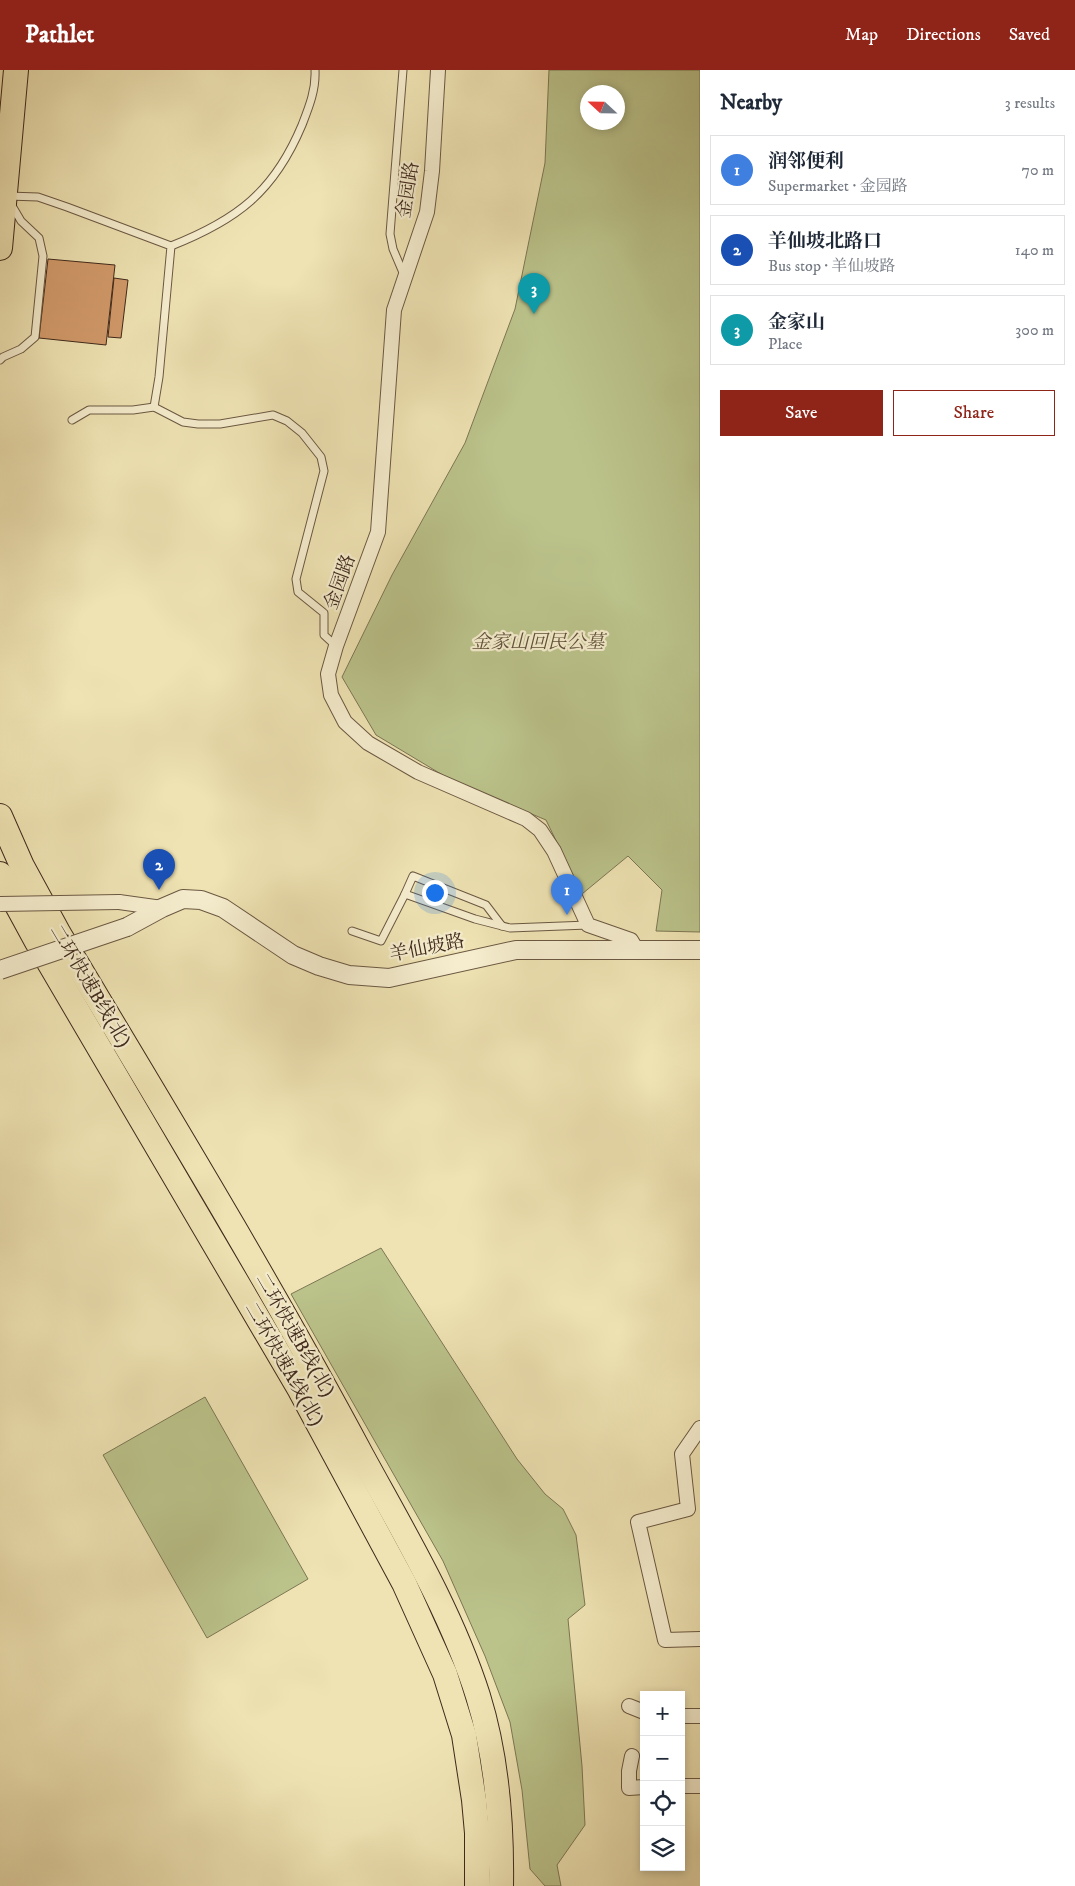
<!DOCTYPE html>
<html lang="en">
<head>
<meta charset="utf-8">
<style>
  body { margin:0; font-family:"IM FELL DW Pica","Noto Serif SC",serif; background:#f6f6f7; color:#1f2937 }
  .controls { position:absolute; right:15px; bottom:15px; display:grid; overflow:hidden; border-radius:0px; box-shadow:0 2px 8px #0003 }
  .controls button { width:45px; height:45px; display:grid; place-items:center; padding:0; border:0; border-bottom:1px solid #e0e1e3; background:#fff; color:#1f2937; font:25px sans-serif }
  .compass { position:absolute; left:580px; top:15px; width:45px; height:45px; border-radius:50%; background:#fff; box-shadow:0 2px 8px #0003; rotate:292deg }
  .you { position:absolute; left:434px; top:822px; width:18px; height:18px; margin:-12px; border:4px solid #fff; border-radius:50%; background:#1a73e8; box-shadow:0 0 0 8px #1a73e833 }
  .badge { display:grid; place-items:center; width:32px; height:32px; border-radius:50%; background:#8f2418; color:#fff; font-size:16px; font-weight:700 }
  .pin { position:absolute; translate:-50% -41px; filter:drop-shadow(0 1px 2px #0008) }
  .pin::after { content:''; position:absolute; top:26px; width:18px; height:15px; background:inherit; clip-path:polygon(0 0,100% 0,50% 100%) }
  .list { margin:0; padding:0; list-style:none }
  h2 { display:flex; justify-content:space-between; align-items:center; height:65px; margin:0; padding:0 20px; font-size:21px }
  h2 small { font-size:16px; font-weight:400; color:#747a83 }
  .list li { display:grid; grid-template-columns:32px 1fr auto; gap:15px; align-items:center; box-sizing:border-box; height:70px; margin:0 10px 10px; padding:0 10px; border:1px solid #e0e1e3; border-radius:0px }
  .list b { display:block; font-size:19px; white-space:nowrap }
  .list p { margin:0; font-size:16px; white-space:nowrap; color:#747a83 }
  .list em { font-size:16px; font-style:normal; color:#747a83 }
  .actions { display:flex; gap:10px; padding:15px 20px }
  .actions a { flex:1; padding:11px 0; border:1px solid #8f2418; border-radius:0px; text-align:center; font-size:18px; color:#8f2418 }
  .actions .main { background:#8f2418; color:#fff }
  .icon { flex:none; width:28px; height:28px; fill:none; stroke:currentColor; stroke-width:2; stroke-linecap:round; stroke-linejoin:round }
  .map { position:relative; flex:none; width:700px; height:1816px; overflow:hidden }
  header { display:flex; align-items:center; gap:30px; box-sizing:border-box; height:70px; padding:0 25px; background:#8f2418; color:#fff }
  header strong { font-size:24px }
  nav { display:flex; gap:28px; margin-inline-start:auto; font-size:18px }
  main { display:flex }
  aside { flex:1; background:#fff }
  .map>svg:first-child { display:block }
</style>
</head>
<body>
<header>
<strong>Pathlet</strong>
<nav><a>Map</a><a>Directions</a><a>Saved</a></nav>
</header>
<main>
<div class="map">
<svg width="700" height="1816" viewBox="0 0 700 1816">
  <rect width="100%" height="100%" fill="#efe3b3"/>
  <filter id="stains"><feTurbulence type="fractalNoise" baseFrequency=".004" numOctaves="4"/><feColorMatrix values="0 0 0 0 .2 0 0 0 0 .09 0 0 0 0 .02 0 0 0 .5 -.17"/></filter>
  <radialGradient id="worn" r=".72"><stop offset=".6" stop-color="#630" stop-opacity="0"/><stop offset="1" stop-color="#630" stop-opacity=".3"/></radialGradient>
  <g fill="#bbc38b" stroke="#7d7654" fill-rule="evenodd">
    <path d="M549 0H700V862L656 861 662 820 628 786 582 824 546 750 451 710 376 665 342 607 392 505 465 373 515 239 545 93ZM588 22H618V52H588Z"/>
    <path d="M381 1178 517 1389 545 1424 563 1439 576 1465 585 1535 568 1549 582 1696 585 1755 557 1795 561 1816H545L530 1799 522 1720 510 1652 485 1586 443 1491 291 1224Z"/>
    <path d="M205 1327 308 1509 207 1568 103 1385Z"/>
  </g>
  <g fill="#d29a6a" stroke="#3f291c">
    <path d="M48 189 115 195 106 275 39 268Z"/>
    <path d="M114 208 128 210 121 268 108 267Z"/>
  </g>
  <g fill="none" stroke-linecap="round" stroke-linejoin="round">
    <g stroke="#6b5842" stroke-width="9">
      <g id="service">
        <path d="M403 0 390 164 393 179 404 205"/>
        <path d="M8 126 38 127 67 137 171 176 159 307 154 337"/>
        <path d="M171 176C237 150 274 122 302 55 309 37 316 20 315 0"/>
        <path d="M0 290 3 287 21 279 35 267 43 186 39 168 21 151 11 134"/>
        <path d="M72 350 89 340H133L154 337 183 352 198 354H220L273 345 287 351 302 363 321 387 324 401 296 509 298 522 324 543V565L336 576"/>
        <path d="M405 824 413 806 486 835 502 856"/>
        <path d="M352 861 381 871 405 824 475 849 510 858 588 855"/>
      </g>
    </g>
    <g stroke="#6b5842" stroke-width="16">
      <g id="minor">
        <path d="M438 0 432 101 427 142 394 240 378 462 336 576 328 604 331 625 345 652 368 673 418 702 526 749 540 760 554 781 588 855 631 870 637 880"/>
        <path d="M119 832 162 838"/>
        <path d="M700 1358 682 1384 688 1439 638 1452 665 1570 700 1569"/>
        <path d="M629 1636 644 1642"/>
        <path d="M681 1646H700"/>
        <path d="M632 1686 629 1701V1718L644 1717"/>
        <path d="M681 1716H700"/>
      </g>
    </g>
    <g stroke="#6b5842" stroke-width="20">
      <path id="tertiary" d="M127 857 162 838 183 829 201 830 223 838 293 885 319 896 349 905 389 908 516 880H700"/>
    </g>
    <g stroke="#3f291c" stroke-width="26">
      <g id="trunk">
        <path d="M0 178 16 0"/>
        <path d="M0 746 22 796 59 864C162 1036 267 1208 362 1386 404 1463 451 1541 478 1626 497 1687 502 1752 501 1816"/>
        <path d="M0 804 37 872 300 1320 404 1513 445 1604 464 1665 474 1730 477 1763V1816"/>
      </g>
    </g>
    <use href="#service" stroke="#f5edce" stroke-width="7"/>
    <use href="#minor" stroke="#f5edce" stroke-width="14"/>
    <use href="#tertiary" stroke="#f5edce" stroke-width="18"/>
    <use href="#trunk" stroke="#efe3b3" stroke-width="24"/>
    <g stroke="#6b5842" stroke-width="16" stroke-linecap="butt">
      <path id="minor-bridge" d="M0 834 119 832"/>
    </g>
    <g stroke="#6b5842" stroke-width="20" stroke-linecap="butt">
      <path id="tertiary-bridge" d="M0 900 127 857"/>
    </g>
    <use href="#minor-bridge" stroke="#f5edce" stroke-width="14"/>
    <use href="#tertiary-bridge" stroke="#f5edce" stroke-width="18"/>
  </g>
  <g text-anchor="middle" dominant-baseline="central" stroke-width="4.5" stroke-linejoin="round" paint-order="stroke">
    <g font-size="19" fill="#3f291c" stroke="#f5edce">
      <text transform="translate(408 120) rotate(-81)">金园路</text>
      <text transform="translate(340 512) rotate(-70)">金园路</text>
      <text transform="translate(427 878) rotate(-11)">羊仙坡路</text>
      <text transform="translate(90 916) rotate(59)">二环快速B线(北)</text>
      <text transform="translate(295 1265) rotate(60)">二环快速B线(北)</text>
      <text transform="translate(284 1294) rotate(60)">二环快速A线(北)</text>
    </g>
    <g font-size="19" font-style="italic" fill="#5e5038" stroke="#f5edce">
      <text x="538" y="572">金家山回民公墓</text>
    </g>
  </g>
  <rect width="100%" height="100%" filter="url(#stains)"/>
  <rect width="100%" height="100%" fill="url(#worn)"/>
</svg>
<div class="controls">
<button>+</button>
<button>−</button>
<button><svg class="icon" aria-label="locate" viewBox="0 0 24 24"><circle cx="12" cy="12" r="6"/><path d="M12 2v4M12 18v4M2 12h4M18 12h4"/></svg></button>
<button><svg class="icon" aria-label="layers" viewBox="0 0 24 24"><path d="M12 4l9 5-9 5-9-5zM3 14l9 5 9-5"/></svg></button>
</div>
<svg class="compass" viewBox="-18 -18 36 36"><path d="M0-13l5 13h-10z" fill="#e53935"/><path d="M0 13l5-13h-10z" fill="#747a83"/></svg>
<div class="you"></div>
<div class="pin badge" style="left:567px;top:845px;background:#3f7fe0">1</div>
<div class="pin badge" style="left:159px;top:820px;background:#1a4fb4">2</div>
<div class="pin badge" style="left:534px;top:244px;background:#0f9aa8">3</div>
</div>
<aside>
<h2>Nearby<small>3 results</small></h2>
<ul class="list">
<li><span class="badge" style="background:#3f7fe0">1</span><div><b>润邻便利</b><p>Supermarket · 金园路</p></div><em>70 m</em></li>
<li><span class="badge" style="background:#1a4fb4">2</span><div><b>羊仙坡北路口</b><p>Bus stop · 羊仙坡路</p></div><em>140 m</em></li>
<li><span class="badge" style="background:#0f9aa8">3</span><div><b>金家山</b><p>Place</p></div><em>300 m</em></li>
</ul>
<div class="actions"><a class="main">Save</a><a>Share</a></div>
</aside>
</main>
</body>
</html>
